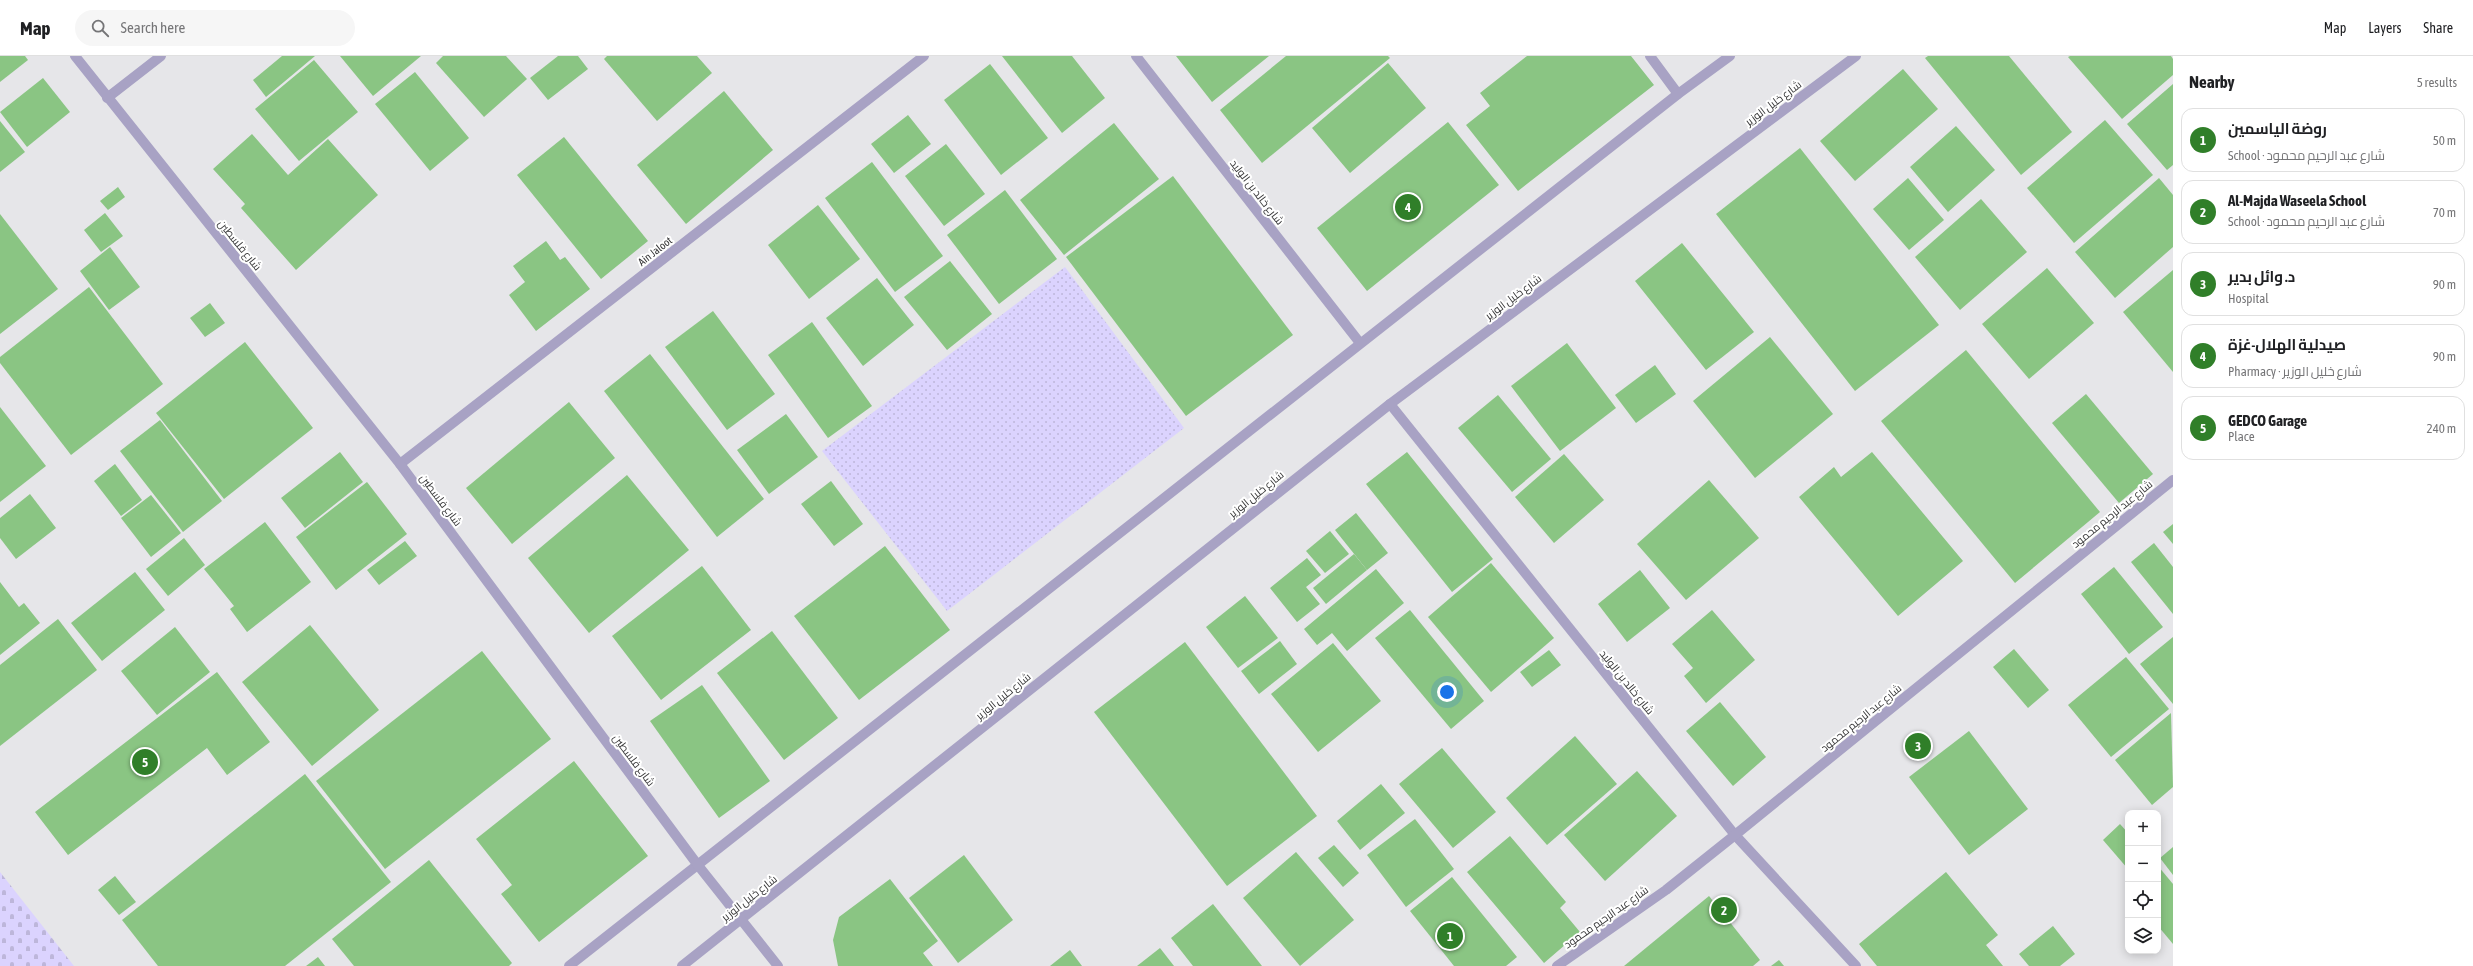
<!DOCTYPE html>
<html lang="en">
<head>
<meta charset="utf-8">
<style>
  body { margin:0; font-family:"Asap Condensed",Cairo,sans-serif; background:#f6f6f6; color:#202124 }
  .controls { position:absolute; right:12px; bottom:12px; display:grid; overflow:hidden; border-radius:8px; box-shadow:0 2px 10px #0003 }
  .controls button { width:36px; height:36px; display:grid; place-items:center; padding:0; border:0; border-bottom:1px solid #e0e0e0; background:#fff; color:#202124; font:20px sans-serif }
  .you { position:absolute; left:1447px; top:636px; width:14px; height:14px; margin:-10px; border:3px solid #fff; border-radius:50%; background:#1a73e8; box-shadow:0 0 0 6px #1a73e833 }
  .badge { display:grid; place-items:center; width:26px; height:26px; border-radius:50%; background:#307f29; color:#fff; font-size:13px; font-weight:700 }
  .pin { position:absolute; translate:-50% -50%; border:2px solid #fff; box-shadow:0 1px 4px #0006 }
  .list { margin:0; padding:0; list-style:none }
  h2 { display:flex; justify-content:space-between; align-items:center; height:52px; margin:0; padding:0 16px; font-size:17px }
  h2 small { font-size:13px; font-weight:400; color:#757577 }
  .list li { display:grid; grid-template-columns:26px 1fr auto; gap:12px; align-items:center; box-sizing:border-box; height:64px; margin:0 8px 8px; padding:0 8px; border:1px solid #e0e0e0; border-radius:12px }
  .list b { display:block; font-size:15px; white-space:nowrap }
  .list p { margin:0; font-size:13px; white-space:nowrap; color:#757577 }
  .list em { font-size:13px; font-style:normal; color:#757577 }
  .icon { flex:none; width:22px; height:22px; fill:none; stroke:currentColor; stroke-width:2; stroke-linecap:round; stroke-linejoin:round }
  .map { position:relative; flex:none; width:2173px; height:910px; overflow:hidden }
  header { display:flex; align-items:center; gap:24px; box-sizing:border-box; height:56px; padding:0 20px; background:#fff; border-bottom:1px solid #e0e0e0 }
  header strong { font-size:19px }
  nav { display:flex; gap:22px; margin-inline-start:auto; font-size:14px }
  .search { width:280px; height:36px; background:#f6f6f6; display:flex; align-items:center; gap:10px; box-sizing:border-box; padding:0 14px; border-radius:22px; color:#757577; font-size:15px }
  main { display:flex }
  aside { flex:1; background:#fff }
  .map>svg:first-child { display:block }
</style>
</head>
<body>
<header>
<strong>Map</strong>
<div class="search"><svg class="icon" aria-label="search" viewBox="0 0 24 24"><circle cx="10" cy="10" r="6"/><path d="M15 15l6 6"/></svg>Search here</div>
<nav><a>Map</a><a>Layers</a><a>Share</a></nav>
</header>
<main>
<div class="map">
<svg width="2173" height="910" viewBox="0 0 2173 910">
  <defs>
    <pattern id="grass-dots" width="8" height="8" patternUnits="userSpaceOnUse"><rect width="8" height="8" fill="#dbd3fe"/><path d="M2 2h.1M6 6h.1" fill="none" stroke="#bdb6da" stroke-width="1.8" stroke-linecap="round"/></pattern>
    <pattern id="cemetery-stones" width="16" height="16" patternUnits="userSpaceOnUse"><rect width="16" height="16" fill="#dbd3fe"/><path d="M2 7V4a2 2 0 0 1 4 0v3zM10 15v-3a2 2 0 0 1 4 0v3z" fill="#bdb6da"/></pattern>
  </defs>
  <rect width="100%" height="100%" fill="#e6e6e9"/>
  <path fill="url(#grass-dots)" d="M1065 211 1184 372 947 555 822 395Z"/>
  <path fill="url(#cemetery-stones)" d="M0 816 74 910H0Z"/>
  <g fill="#8ac583">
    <path d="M0 0H25L28 4 0 26Z"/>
    <path d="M282 0H315L266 41 253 24Z"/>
    <path d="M340 0H421L373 40Z"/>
    <path d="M443 0H506L527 23 484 61 436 7Z"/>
    <path d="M558 0H578L588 13 548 44 530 22Z"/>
    <path d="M607 0H697L712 17 657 65 604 3Z"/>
    <path d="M1002 0H1072L1105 42 1062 77Z"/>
    <path d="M1176 0H1269L1212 46Z"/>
    <path d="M1286 0H1388L1390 2 1262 107 1220 54Z"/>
    <path d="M1527 0H1631L1654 29 1518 135 1466 69 1490 50 1480 37Z"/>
    <path d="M1928 0H2009L2072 76 2021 119 1925 2Z"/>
    <path d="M2070 0H2171L2173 3V19L2122 63 2068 1Z"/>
    <path d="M314 4 358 56 299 105 255 53Z"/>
    <path d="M1388 7 1426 52 1350 117 1312 72Z"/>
    <path d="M990 8 1048 82 1001 119 944 44Z"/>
    <path d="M1903 13 1938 53 1855 125 1820 85Z"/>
    <path d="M415 16 469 82 430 115 375 48Z"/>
    <path d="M43 22 70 56 27 91 0 56Z"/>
    <path d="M2173 28V109L2167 114 2127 68Z"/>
    <path d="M724 35 773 94 686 168 637 109Z"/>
    <path d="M908 59 931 88 894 117 871 88Z"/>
    <path d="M2105 64 2153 119 2074 187 2027 132Z"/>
    <path d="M0 65 25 96 0 116Z"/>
    <path d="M1448 66 1499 129 1367 235 1317 172Z"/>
    <path d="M1114 67 1159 123 1064 199 1020 144Z"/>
    <path d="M1956 70 1995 114 1948 156 1910 111Z"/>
    <path d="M252 78 288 119 328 83 378 139 296 214 241 152 245 148 213 113Z"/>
    <path d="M564 81 648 185 601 223 517 119Z"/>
    <path d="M946 88 985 138 944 170 905 120Z"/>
    <path d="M1800 92 1939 269 1855 335 1716 158Z"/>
    <path d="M872 106 943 200 895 236 825 142Z"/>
    <path d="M1173 120 1293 279 1186 360 1066 201Z"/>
    <path d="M1908 122 1944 164 1909 194 1873 153Z"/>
    <path d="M2159 122 2173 139V191L2115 242 2075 196Z"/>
    <path d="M118 131 125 141 108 154 100 145Z"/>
    <path d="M1005 134 1057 203 999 248 947 179Z"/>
    <path d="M1981 143 2027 196 1960 254 1915 201Z"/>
    <path d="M818 149 860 203 809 243 768 189Z"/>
    <path d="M105 157 123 180 101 196 84 174Z"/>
    <path d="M0 158 58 233 0 278Z"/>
    <path d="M546 185 560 204 565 201 590 233 536 275 509 239 525 226 513 210Z"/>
    <path d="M1682 187 1754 276 1706 314 1635 225Z"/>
    <path d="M110 191 140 231 109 254 80 215Z"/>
    <path d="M950 205 992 258 947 294 904 241Z"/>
    <path d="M2047 212 2094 267 2029 323 1982 268Z"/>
    <path d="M2173 214V316L2123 256Z"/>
    <path d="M877 222 914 269 863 310 826 262Z"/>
    <path d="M89 231 163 328 71 399 0 307V301Z"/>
    <path d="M210 247 225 267 205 281 190 262Z"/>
    <path d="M713 255 775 338 727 374 665 291Z"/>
    <path d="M812 266 872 350 828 382 768 299Z"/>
    <path d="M1770 281 1833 358 1755 422 1693 345Z"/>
    <path d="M245 286 313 372 224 443 156 357Z"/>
    <path d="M1567 287 1616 352 1560 395 1511 330Z"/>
    <path d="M1966 294 2100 456 2015 527 1881 365Z"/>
    <path d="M650 298 764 443 717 481 604 335Z"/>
    <path d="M1655 309 1676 338 1636 367 1615 339Z"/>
    <path d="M2086 338 2153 418 2119 447 2052 367Z"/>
    <path d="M1498 339 1551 403 1512 436 1458 372Z"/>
    <path d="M569 346 615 402 512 488 466 432Z"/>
    <path d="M0 351 46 410 0 446Z"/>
    <path d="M786 358 818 401 769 438 737 394Z"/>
    <path d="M160 364 222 445 183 476 120 395Z"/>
    <path d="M340 396 363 426 305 472 281 442Z"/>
    <path d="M1407 396 1493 503 1452 536 1366 428Z"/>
    <path d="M1872 396 1963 505 1898 560 1799 441 1834 411 1841 421Z"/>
    <path d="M1564 398 1604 444 1554 487 1515 441Z"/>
    <path d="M115 408 142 444 121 460 94 425Z"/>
    <path d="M627 419 689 494 589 577 528 502Z"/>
    <path d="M1709 424 1759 482 1686 544 1637 488Z"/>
    <path d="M831 425 863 468 834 490 801 448Z"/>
    <path d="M367 426 407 478 336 534 296 481Z"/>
    <path d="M30 438 56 472 16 503 0 482V462Z"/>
    <path d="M151 439 181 477 151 501 121 462Z"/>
    <path d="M1356 457 1388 497 1367 514 1335 474Z"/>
    <path d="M265 466 311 526 247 576 230 553 234 550 204 513Z"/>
    <path d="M2173 468V488L2163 476Z"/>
    <path d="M1330 475 1349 498 1325 517 1306 495Z"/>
    <path d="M184 482 205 509 168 540 146 513Z"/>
    <path d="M405 485 417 500 379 529 367 514Z"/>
    <path d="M2154 487 2173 511V558L2131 506Z"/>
    <path d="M885 490 950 574 859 644 794 560Z"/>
    <path d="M1354 498 1367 514 1326 548 1313 532Z"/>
    <path d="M1307 502 1321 519 1306 531 1320 548 1297 566 1270 532Z"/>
    <path d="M1491 507 1554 582 1491 636 1428 561Z"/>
    <path d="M702 510 751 574 661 644 612 580Z"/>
    <path d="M2114 511 2163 571 2129 598 2081 538Z"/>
    <path d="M1376 513 1404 547 1347 595 1332 577 1317 589 1304 573Z"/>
    <path d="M1640 514 1670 552 1627 586 1598 548Z"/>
    <path d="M135 516 165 554 102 605 71 567Z"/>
    <path d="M0 526 19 551 24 547 40 567 0 599Z"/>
    <path d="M1245 540 1278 582 1238 612 1206 571Z"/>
    <path d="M1410 554 1484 645 1451 673 1375 582Z"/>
    <path d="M1712 554 1755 604 1706 647 1684 620 1693 612 1672 588Z"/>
    <path d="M58 563 97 614 0 690V609Z"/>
    <path d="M310 569 379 654 312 710 242 626Z"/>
    <path d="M175 571 210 616 157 659 121 615Z"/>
    <path d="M772 575 838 662 784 704 717 617Z"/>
    <path d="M2173 581V648L2140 608Z"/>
    <path d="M1280 585 1297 608 1259 638 1241 615Z"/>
    <path d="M1185 586 1317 760 1227 830 1094 656Z"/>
    <path d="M1333 587 1381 645 1318 696 1271 638Z"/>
    <path d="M2014 593 2049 634 2028 652 1993 611Z"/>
    <path d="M1549 594 1561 609 1532 631 1520 616Z"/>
    <path d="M482 595 551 683 385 813 316 725Z"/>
    <path d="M2126 601 2169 653 2111 701 2068 649Z"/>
    <path d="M217 616 270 686 227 719 207 692 68 799 35 756Z"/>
    <path d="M702 629 770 725 719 762 650 665Z"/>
    <path d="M1720 646 1766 701 1733 730 1686 675Z"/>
    <path d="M2171 657 2173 731 2152 749 2115 704Z"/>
    <path d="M1969 675 2028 753 1969 799 1909 721Z"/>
    <path d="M1575 680 1617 728 1547 789 1506 742Z"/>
    <path d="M1442 692 1496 756 1453 792 1399 728Z"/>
    <path d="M574 705 648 800 539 886 501 838 512 829 476 783Z"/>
    <path d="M1637 715 1677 760 1605 825 1564 779Z"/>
    <path d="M305 718 391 826 285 910H158L122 864Z"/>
    <path d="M1381 728 1405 757 1360 794 1337 765Z"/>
    <path d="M1415 763 1454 813 1406 851 1367 799Z"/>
    <path d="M2120 768 2128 777V813L2103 784Z"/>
    <path d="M1510 780 1566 846 1560 852 1580 876 1544 907 1467 816Z"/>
    <path d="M1334 789 1359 817 1343 831 1318 802Z"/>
    <path d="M2173 791V819L2160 802Z"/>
    <path d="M1296 796 1354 864 1300 910 1243 842Z"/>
    <path d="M964 799 1013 864 958 907 909 842Z"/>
    <path d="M429 804 512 907 509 910H354L332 883Z"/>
    <path d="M2158 810 2173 828V888L2158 870Z"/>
    <path d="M1946 816 1998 879 1986 889 2003 910H1877L1859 888Z"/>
    <path d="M115 820 136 846 119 859 98 834Z"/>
    <path d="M1452 821 1517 901 1506 910H1454L1410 855Z"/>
    <path d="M890 823 938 885 923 897 933 910H838L833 884 839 861Z"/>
    <path d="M1709 840 1760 904 1753 910H1624Z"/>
    <path d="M1213 848 1262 910H1193L1171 882Z"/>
    <path d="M2053 870 2075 898 2060 910H2029L2019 898Z"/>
    <path d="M1160 892 1174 910H1137Z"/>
    <path d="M1070 894 1082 910H1050Z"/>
    <path d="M318 901 325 910H306Z"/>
    <path d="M1779 904 1784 910H1771Z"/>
  </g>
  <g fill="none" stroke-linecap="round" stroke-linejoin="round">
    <g stroke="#a8a2c4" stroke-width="10">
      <path d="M1136 0 1360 287"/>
      <path d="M1650 0 1678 38"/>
      <path d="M107 42 161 0"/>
      <path d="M1390 348 1735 779 1856 910"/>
      <path d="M400 408 924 0"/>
      <path d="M569 910 1678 38 1730 0"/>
      <path d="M682 910 1390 348 1856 0"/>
      <path d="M1557 910 1666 834 1735 779 2173 424"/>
    </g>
    <path stroke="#a8a2c4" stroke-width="10" d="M75 0 400 408 697 808 778 910"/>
  </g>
  <g text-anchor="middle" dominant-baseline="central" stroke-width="4" stroke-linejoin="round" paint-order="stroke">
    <g font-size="11" fill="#363637" stroke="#fff">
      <text transform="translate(1773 47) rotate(-37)">شارع خليل الوزير</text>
      <text transform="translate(1257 136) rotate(52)">شارع خالد بن الوليد</text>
      <text transform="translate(240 189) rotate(51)">شارع فلسطين</text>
      <text transform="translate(655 195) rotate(-38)">Ain Jaloot</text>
      <text transform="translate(1513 241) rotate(-37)">شارع خليل الوزير</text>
      <text transform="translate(1256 438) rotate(-39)">شارع خليل الوزير</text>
      <text transform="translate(441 444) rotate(53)">شارع فلسطين</text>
      <text transform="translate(2112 458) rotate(-39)">شارع عبد الرحيم محمود</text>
      <text transform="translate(1627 626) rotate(51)">شارع خالد بن الوليد</text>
      <text transform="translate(1003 640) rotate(-39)">شارع خليل الوزير</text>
      <text transform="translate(1861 662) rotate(-39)">شارع عبد الرحيم محمود</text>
      <text transform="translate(634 704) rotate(53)">شارع فلسطين</text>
      <text transform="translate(749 842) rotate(-38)">شارع خليل الوزير</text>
      <text transform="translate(1606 861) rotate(-35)">شارع عبد الرحيم محمود</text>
    </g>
  </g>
</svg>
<div class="controls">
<button>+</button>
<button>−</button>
<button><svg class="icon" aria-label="locate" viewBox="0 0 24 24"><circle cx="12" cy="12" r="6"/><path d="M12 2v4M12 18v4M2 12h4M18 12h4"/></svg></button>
<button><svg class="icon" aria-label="layers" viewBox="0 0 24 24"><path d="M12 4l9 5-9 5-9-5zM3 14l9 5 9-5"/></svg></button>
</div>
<div class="you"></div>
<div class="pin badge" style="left:1450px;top:880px">1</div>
<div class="pin badge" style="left:1724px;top:854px">2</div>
<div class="pin badge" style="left:1918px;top:690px">3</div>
<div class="pin badge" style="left:1408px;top:151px">4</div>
<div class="pin badge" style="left:145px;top:706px">5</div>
</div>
<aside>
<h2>Nearby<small>5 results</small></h2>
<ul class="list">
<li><span class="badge">1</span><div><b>روضة الياسمين</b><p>School · شارع عبد الرحيم محمود</p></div><em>50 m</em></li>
<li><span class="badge">2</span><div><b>Al-Majda Waseela School</b><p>School · شارع عبد الرحيم محمود</p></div><em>70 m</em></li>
<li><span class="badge">3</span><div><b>د. وائل بدير</b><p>Hospital</p></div><em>90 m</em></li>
<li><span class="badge">4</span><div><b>صيدلية الهلال-غزة</b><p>Pharmacy · شارع خليل الوزير</p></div><em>90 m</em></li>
<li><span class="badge">5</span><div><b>GEDCO Garage</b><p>Place</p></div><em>240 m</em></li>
</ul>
</aside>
</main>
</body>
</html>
